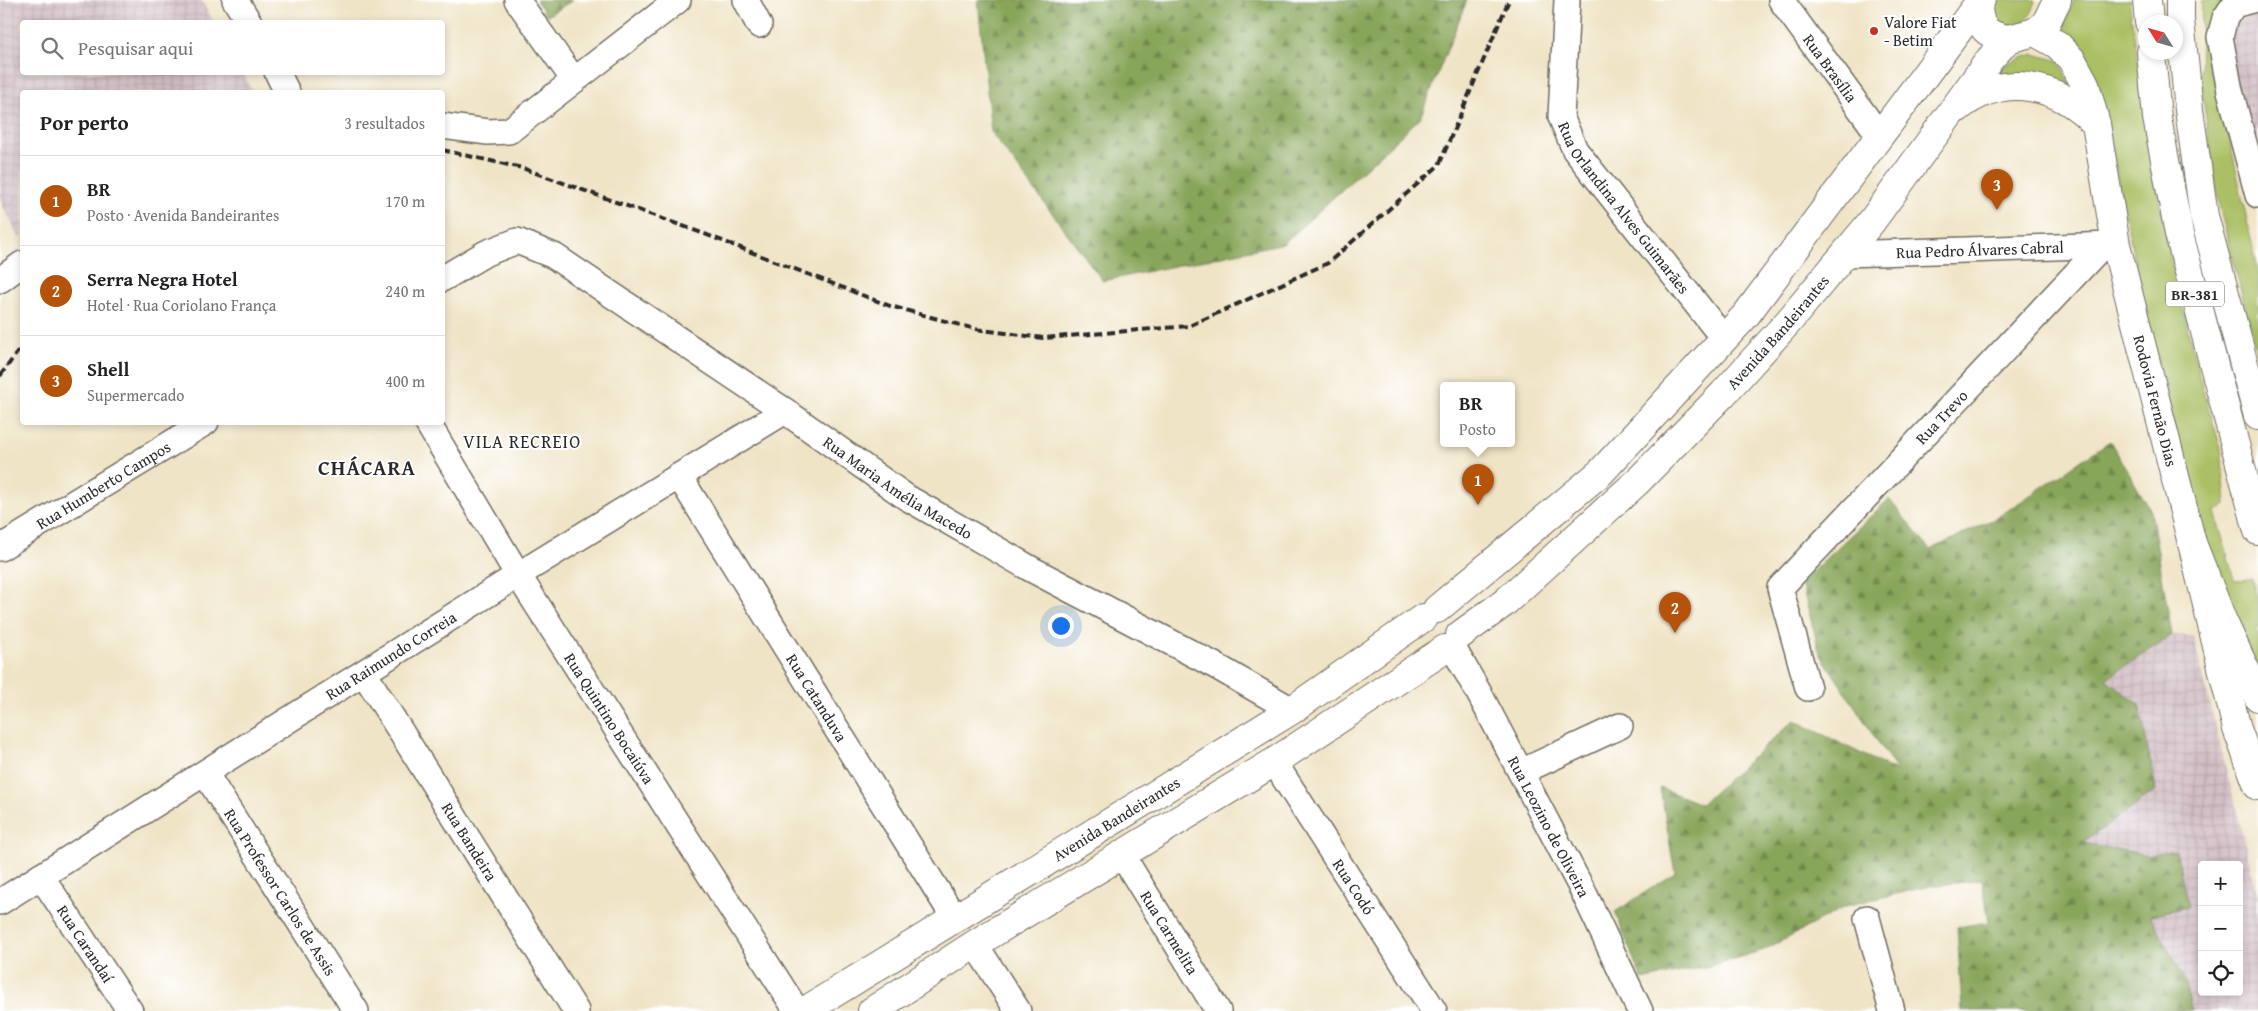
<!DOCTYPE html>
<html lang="pt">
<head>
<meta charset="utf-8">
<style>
  body { margin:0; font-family:"Gentium Book Plus",serif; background:#f2f2f2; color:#202124 }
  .controls { position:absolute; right:15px; bottom:15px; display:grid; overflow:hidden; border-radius:5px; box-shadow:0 2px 8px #0003 }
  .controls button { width:45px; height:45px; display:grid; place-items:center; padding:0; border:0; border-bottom:1px solid #e0e0e0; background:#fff; color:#202124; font:25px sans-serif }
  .compass { position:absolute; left:2138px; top:15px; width:45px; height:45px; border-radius:50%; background:#fff; box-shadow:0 2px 8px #0003; rotate:307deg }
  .you { position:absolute; left:1060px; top:625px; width:18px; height:18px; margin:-12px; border:4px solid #fff; border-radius:50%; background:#1a73e8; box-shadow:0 0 0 8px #1a73e833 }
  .badge { display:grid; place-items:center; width:32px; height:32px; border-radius:50%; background:#b45309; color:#fff; font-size:16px; font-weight:700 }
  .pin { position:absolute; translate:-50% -41px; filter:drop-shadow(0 1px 2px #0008) }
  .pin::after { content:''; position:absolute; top:26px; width:18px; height:15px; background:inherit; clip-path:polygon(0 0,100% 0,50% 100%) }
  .popup { position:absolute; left:1440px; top:382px; width:75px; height:65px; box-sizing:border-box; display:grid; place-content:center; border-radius:5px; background:#fff; filter:drop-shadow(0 1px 4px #0005); font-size:16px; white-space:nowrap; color:#757577 }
  .popup b { font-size:19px; color:#202124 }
  .popup::after { content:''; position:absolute; left:50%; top:100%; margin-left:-10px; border:10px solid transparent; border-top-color:#fff }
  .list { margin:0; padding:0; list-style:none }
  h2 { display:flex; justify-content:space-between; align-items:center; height:65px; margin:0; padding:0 20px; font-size:21px }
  h2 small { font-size:16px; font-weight:400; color:#757577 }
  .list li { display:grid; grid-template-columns:32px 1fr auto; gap:15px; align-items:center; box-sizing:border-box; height:90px; padding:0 20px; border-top:1px solid #e0e0e0 }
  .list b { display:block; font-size:19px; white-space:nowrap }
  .list p { margin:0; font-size:16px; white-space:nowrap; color:#757577 }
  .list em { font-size:16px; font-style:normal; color:#757577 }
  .icon { flex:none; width:28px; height:28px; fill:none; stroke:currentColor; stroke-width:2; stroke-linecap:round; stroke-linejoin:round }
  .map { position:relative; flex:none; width:2258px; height:1011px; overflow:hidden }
  .search { position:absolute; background:#fff; box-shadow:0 2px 8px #0003; left:20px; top:20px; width:425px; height:55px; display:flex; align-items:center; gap:12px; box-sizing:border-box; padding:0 18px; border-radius:5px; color:#757577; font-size:19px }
  .panel { position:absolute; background:#fff; box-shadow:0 2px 8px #0003; left:20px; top:90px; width:425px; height:335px; border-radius:5px }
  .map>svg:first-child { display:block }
</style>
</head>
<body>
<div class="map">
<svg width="2258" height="1011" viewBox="0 0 2258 1011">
  <defs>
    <pattern id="industrial-grid" width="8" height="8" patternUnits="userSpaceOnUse" patternTransform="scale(1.25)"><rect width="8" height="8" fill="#d2bec5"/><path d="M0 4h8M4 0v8" fill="none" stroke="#b4a3a9"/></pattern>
    <pattern id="forest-firs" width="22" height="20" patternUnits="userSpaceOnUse" patternTransform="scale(1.25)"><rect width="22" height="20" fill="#88a65a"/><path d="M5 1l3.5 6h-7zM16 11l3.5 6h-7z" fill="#6f874b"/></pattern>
  </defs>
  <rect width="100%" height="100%" fill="#fff"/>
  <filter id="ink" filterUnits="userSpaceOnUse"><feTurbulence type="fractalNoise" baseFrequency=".02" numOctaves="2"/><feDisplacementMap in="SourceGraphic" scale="10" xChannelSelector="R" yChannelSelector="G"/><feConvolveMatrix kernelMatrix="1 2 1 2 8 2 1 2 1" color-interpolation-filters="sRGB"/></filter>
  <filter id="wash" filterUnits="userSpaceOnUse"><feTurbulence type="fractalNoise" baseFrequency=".0096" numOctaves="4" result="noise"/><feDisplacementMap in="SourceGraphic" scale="20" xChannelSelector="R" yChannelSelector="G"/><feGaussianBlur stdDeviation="1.12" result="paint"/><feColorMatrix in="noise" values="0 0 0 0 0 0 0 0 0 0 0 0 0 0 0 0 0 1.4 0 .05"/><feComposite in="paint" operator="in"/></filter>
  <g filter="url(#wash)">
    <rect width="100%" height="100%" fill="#f0e4c6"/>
    <g fill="url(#industrial-grid)" fill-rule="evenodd">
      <path d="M0 0H201L214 22H22V72L242 73 253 92H22V236L19 238 0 200Z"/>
      <path d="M2258 15V175L2222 50 2237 21Z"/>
      <path d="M2172 635 2193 636 2258 896V1011H2192L2183 976 2150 914 2176 850 2148 855 2083 843 2156 790 2106 679ZM2202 865H2239V992H2202Z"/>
    </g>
    <g fill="#abc065" stroke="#6b7648">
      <path d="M1998 0H2036C2034 12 2025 25 2013 27 2007 27 1998 23 1992 21L1991 12Z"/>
      <path d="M2074 0H2129L2153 168 2175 278 2201 383 2221 449 2226 504 2215 512 2234 580 2252 579 2258 601V674L2200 531 2140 288 2099 87 2060 34Z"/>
      <path d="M2202 0H2229L2216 77 2258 271V357L2219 205 2200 78Z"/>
      <path d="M2034 54 2059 61 2070 86 1993 77C2006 63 2016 59 2034 54Z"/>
    </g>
    <g fill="url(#forest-firs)" stroke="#5a6842">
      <path d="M536 0H573L547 16Z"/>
      <path d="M978 0H1467L1420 118 1284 243 1103 281 991 132Z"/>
      <path d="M2110 441 2151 511 2172 635 2106 679 2139 704 2156 790 2083 843 2148 855 2176 850 2188 907 2150 915 2183 976 2192 1011H1962L1957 927 1989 922 1982 880 1930 886 1849 905 1764 950 1710 966 1642 980 1615 912 1675 873 1660 788 1701 804 1794 720 1898 772 1820 654 1801 582 1889 499 1930 550 1998 517Z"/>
    </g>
  </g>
  <g filter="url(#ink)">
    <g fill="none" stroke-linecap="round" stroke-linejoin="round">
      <g stroke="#706c61" stroke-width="28">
        <g id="minor">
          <path d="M235 0 249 22"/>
          <path d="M517 0 574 80"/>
          <path d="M746 0 759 25"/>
          <path id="s1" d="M1567 0 1561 117 1575 150 1724 339"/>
          <path id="s2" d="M1781 0 1879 135"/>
          <path d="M2252 0 2234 5 2225 18 2220 37 2230 91 2258 195"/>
          <path d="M277 72 287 92"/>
          <path d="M442 126 488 132 509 131 678 0"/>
          <path id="s3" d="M1845 254 2112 245"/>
          <path id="s4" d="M442 279 486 253 517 241 554 256 785 411 906 497 1031 569 1214 665 1292 710"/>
          <path d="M0 280 22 264"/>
          <path id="s5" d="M427 422 518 575 797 1011"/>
          <path id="s6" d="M679 476 955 919"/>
          <path id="s7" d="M0 548 206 422"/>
          <path id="s8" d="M1452 646 1480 695 1584 893 1640 1011"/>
          <path id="s9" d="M364 673 576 1011"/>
          <path id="s10" d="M1808 688 1780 588 2103 245"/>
          <path id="s11" d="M1274 762 1434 1011"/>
          <path d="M1521 772 1620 726"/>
          <path id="s12" d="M205 773 356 1011"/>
          <path id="s13" d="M1122 855 1218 1011"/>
          <path id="s14" d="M41 876 130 1011"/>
          <path id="s15" d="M0 902 518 575 785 411"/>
          <path d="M1867 918 1892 1011"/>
          <path d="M975 944 1018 1011"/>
        </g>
      </g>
      <g stroke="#706c61" stroke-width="30">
        <g id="major">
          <path d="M1978 6C1979 28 1986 35 2008 39"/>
          <path id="s16" d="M2035 32 2058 45 2072 60 2085 84 2096 124 2116 245 2192 543 2237 729 2258 786"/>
          <path d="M1958 108C2004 71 2058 84 2096 124"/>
          <path d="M1437 609 1601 472 1746 315 1981 0"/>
          <path id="s17" d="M1460 635 1504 603 1637 482 1723 394 1789 321 1872 221 1990 59 2008 39 2035 32 2046 23 2057 0"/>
          <path id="s18" d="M805 1011 1292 710 1423 618"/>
          <path d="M872 1011 975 944 1274 762 1445 649"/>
        </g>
      </g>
      <g stroke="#706c61" stroke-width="30">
        <g id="highway">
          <path d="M2147 0 2149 22"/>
          <path d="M2180 0V20L2189 110 2204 216 2258 416"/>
          <path d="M2151 52 2157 118 2179 234 2258 531"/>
          <path d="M2192 543 2222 619 2258 697"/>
        </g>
      </g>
      <use href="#minor" stroke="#fff" stroke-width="25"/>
      <use href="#major" stroke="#fff" stroke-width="28"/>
      <use href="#highway" stroke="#fff" stroke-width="28"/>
      <g stroke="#2b2b2b" stroke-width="4" stroke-dasharray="8 4" stroke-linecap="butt">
        <path d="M442 150 522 168 702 233 890 306 975 329 1043 338 1189 326 1328 263 1439 165 1509 0"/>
        <path d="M0 376 22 346"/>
      </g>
    </g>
  </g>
  <circle fill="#c8321e" stroke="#fff" stroke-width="2" cx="1874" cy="31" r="5"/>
  <g text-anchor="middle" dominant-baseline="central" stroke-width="4" stroke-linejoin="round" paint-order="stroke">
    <rect fill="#fff" stroke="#6b6b6b" stroke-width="1" x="2166" y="281.5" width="58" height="25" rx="4"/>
    <g font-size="15" font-weight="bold" fill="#2b2b2b">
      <text x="2195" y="294">BR-381</text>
    </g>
    <g font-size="16" fill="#2b2b2b" stroke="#fff" text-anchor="start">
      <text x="1884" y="22">Valore Fiat<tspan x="1884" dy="18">- Betim</tspan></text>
    </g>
    <g font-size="16" fill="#2b2b2b" stroke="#fff">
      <text stroke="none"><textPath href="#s2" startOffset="84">Rua Brasília</textPath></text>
      <text stroke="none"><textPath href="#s1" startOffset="228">Rua Orlandina Alves Guimarães</textPath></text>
      <text stroke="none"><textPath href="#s3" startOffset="135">Rua Pedro Álvares Cabral</textPath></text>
      <text stroke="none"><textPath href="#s17" startOffset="440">Avenida Bandeirantes</textPath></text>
      <text stroke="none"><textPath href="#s16" startOffset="399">Rodovia Fernão Dias</textPath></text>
      <text stroke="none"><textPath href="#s10" startOffset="339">Rua Trevo</textPath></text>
      <text stroke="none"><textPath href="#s7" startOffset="121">Rua Humberto Campos</textPath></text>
      <text stroke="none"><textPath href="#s4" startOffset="539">Rua Maria Amélia Macedo</textPath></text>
      <text stroke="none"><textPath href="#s15" startOffset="462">Rua Raimundo Correia</textPath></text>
      <text stroke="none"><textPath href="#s6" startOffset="261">Rua Catanduva</textPath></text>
      <text stroke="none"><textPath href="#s5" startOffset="348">Rua Quintino Bocaiúva</textPath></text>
      <text stroke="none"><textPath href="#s18" startOffset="366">Avenida Bandeirantes</textPath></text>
      <text stroke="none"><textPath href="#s8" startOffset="205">Rua Leozino de Oliveira</textPath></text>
      <text stroke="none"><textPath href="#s9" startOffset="199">Rua Bandeira</textPath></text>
      <text stroke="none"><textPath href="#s11" startOffset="148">Rua Codó</textPath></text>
      <text stroke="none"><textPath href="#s12" startOffset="141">Rua Professor Carlos de Assis</textPath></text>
      <text stroke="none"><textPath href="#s13" startOffset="91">Rua Carmelita</textPath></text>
      <text stroke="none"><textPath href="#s14" startOffset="81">Rua Carandaí</textPath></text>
    </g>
    <g font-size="18" letter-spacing="1" fill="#2b2b2b" stroke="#fff">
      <text x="522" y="441">VILA RECREIO</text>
    </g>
    <g font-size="21" font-weight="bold" letter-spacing="1" fill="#2b2b2b" stroke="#fff">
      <text x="367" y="467">CHÁCARA</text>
    </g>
  </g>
</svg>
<div class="controls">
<button>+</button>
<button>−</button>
<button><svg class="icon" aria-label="locate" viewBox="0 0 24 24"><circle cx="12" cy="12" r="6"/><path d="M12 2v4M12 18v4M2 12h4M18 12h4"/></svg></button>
</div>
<svg class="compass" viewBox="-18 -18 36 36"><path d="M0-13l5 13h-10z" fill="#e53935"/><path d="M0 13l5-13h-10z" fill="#757577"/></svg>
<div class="you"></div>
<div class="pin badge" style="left:1478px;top:505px">1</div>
<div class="popup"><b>BR</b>Posto</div>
<div class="pin badge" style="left:1675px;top:633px">2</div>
<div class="pin badge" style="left:1997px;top:210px">3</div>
<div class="search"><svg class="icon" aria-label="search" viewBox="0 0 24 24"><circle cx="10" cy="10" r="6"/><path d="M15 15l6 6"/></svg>Pesquisar aqui</div>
<section class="panel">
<h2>Por perto<small>3 resultados</small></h2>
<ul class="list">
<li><span class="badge">1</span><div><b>BR</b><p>Posto · Avenida Bandeirantes</p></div><em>170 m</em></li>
<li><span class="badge">2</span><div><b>Serra Negra Hotel</b><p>Hotel · Rua Coriolano França</p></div><em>240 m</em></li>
<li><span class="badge">3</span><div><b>Shell</b><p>Supermercado</p></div><em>400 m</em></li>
</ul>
</section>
</div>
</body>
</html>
